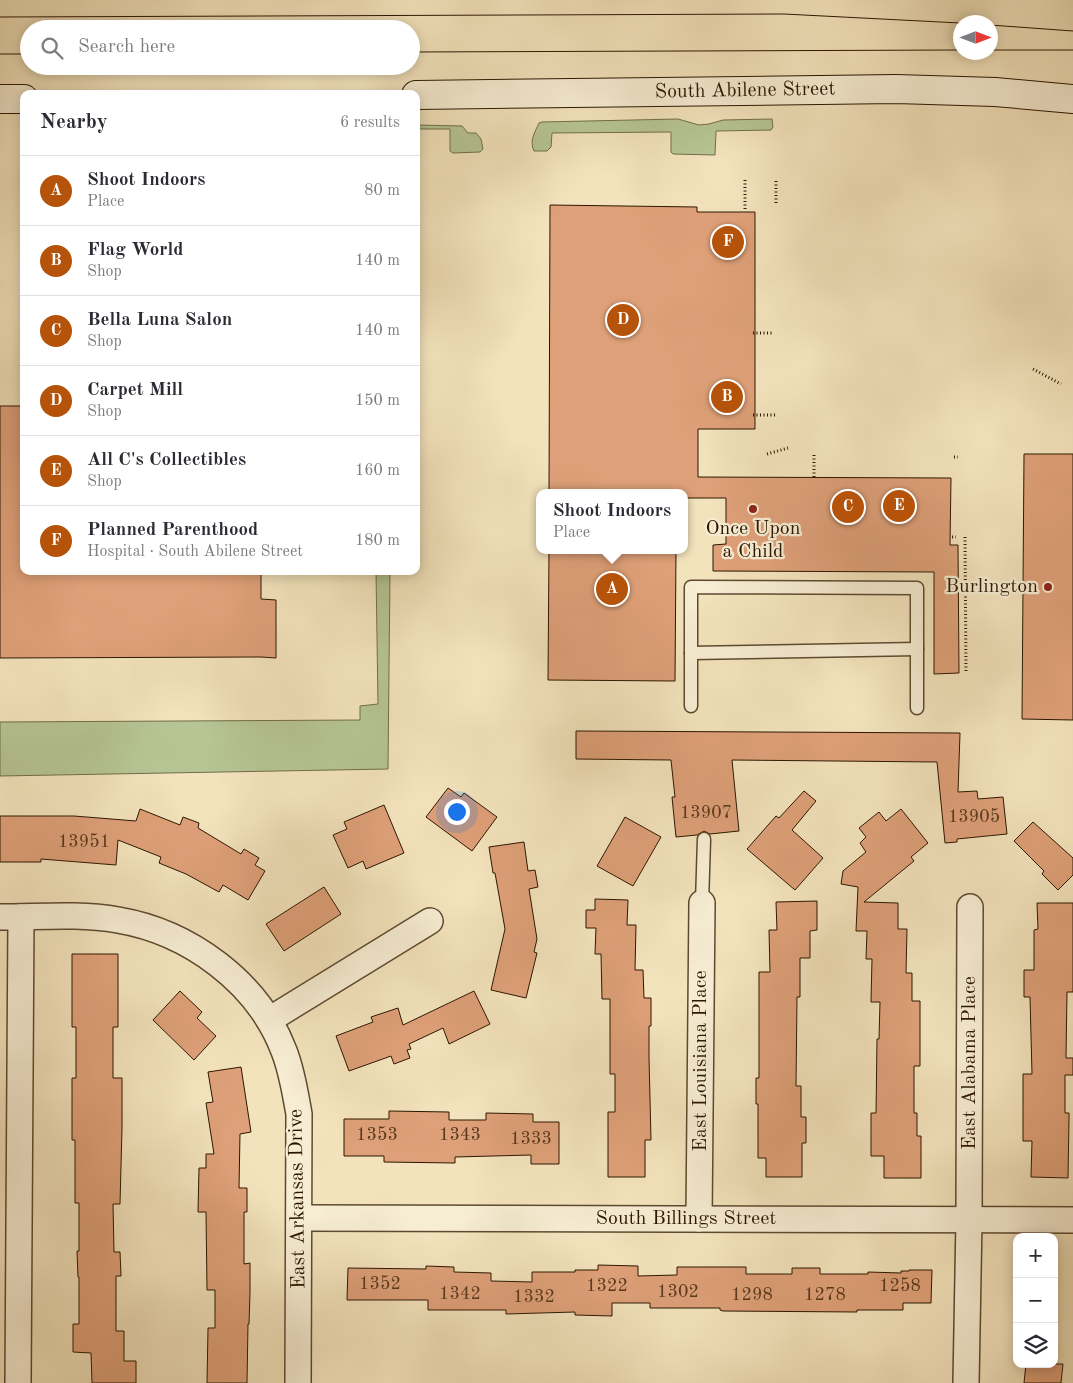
<!DOCTYPE html>
<html lang="en">
<head>
<meta charset="utf-8">
<style>
  body { margin:0; font-family:"Old Standard TT",serif; background:#f7f7f7; color:#2b2b33 }
  .controls { position:absolute; right:15px; bottom:15px; display:grid; overflow:hidden; border-radius:10px; box-shadow:0 2px 12px #0003 }
  .controls button { width:45px; height:45px; display:grid; place-items:center; padding:0; border:0; border-bottom:1px solid #e1e1e2; background:#fff; color:#2b2b33; font:25px sans-serif }
  .compass { position:absolute; left:953px; top:15px; width:45px; height:45px; border-radius:50%; background:#fff; box-shadow:0 2px 12px #0003; rotate:90deg }
  .you { position:absolute; left:456px; top:811px; width:18px; height:18px; margin:-12px; border:4px solid #fff; border-radius:50%; background:#1a73e8; box-shadow:0 0 0 8px #1a73e833 }
  .badge { display:grid; place-items:center; width:32px; height:32px; border-radius:50%; background:#b45309; color:#fff; font-size:16px; font-weight:700 }
  .pin { position:absolute; translate:-50% -50%; border:2px solid #fff; box-shadow:0 1px 5px #0006 }
  .popup { position:absolute; left:536px; top:489px; width:152px; height:65px; box-sizing:border-box; display:grid; place-content:center; border-radius:10px; background:#fff; filter:drop-shadow(0 1px 4px #0005); font-size:16px; white-space:nowrap; color:#7c7c81 }
  .popup b { font-size:19px; color:#2b2b33 }
  .popup::after { content:''; position:absolute; left:50%; top:100%; margin-left:-10px; border:10px solid transparent; border-top-color:#fff }
  .list { margin:0; padding:0; list-style:none }
  h2 { display:flex; justify-content:space-between; align-items:center; height:65px; margin:0; padding:0 20px; font-size:21px }
  h2 small { font-size:16px; font-weight:400; color:#7c7c81 }
  .list li { display:grid; grid-template-columns:32px 1fr auto; gap:15px; align-items:center; box-sizing:border-box; height:70px; padding:0 20px; border-top:1px solid #e1e1e2 }
  .list b { display:block; font-size:19px; white-space:nowrap }
  .list p { margin:0; font-size:16px; white-space:nowrap; color:#7c7c81 }
  .list em { font-size:16px; font-style:normal; color:#7c7c81 }
  .icon { flex:none; width:28px; height:28px; fill:none; stroke:currentColor; stroke-width:2; stroke-linecap:round; stroke-linejoin:round }
  .map { position:relative; flex:none; width:1073px; height:1383px; overflow:hidden }
  .search { position:absolute; background:#fff; box-shadow:0 2px 12px #0003; left:20px; top:20px; width:400px; height:55px; display:flex; align-items:center; gap:12px; box-sizing:border-box; padding:0 18px; border-radius:28px; color:#7c7c81; font-size:19px }
  .panel { position:absolute; background:#fff; box-shadow:0 2px 12px #0003; left:20px; top:90px; width:400px; height:485px; border-radius:10px }
  .map>svg:first-child { display:block }
</style>
</head>
<body>
<div class="map">
<svg width="1073" height="1383" viewBox="0 0 1073 1383">
  <rect width="100%" height="100%" fill="#f3e3bc"/>
  <filter id="stains"><feTurbulence type="fractalNoise" baseFrequency=".004" numOctaves="4"/><feColorMatrix values="0 0 0 0 .2 0 0 0 0 .09 0 0 0 0 .02 0 0 0 .5 -.17"/></filter>
  <radialGradient id="worn" r=".72"><stop offset=".6" stop-color="#630" stop-opacity="0"/><stop offset="1" stop-color="#630" stop-opacity=".3"/></radialGradient>
  <g fill="#b6c594" stroke="#716e4a">
    <path d="M678 119 699 125 709 124 723 120 772 119 773 127 771 130 716 131 715 155 673 154 671 152V132L552 133 551 147 547 151H534C529 141 535 132 539 123L542 122Z"/>
    <path d="M416 125 462 126 468 133H476L481 139 483 149 480 152 453 153 450 151V129H416Z"/>
    <path d="M376 571H390L388 769 0 776V722L360 720V706L378 704Z"/>
  </g>
  <g fill="#dea078" stroke="#2c1600">
    <path d="M550 205 697 207V212H755V429H698V477L951 478 950 545H958L959 673 934 674V572L713 571V545L726 544V498H684V493H549Z"/>
    <path d="M0 406H24V571H261V599L276 600V658L261 657 0 658Z"/>
    <path d="M1024 454H1073V720L1022 719Z"/>
    <path d="M549 550H676L675 681 548 680Z"/>
    <path d="M576 731 960 733 958 792 977 791 978 799 1003 797 1007 834 957 839V842L945 843 937 762 732 760 739 831 710 834 704 831 697 835 676 837 672 797H675L671 760 576 759Z"/>
    <path d="M448 788 461 797 464 793 497 817 472 851 426 817Z"/>
    <path d="M804 791 816 801 792 830 823 858 795 890 747 849 776 816 779 818Z"/>
    <path d="M384 805 404 853 366 869 363 861 348 868 333 835 347 829 344 822Z"/>
    <path d="M140 809 180 825 183 817 199 823 198 828 241 854 244 849 259 858 255 865 265 871 248 900 223 885 219 892 186 874 159 863 161 857 118 840 116 865 41 859V862H0V816H74L136 821Z"/>
    <path d="M901 809 928 843 911 857 914 861 864 902 898 903V929H907L906 973H912V1001H920V1066H914V1113H917V1136H921V1178H884V1156H871V1113H876L877 1039H879L880 1002H871L872 959H866L867 931H856L858 887 841 884 843 871 866 852 860 843 866 837 859 828 879 812 886 821Z"/>
    <path d="M625 817 661 837 633 886 597 866Z"/>
    <path d="M1033 822 1073 858V875L1058 890 1042 874 1044 871 1014 841Z"/>
    <path d="M524 842 528 871 535 870 538 887 529 889 537 939 534 952 537 953 526 998 491 990 505 929 495 873H493L489 847Z"/>
    <path d="M324 887 341 914 284 951 266 924Z"/>
    <path d="M595 899 628 900 627 925H636L635 970H643L644 998H651V1026H649V1058L651 1140H645V1177H608V1112H615V1074H610V999H602L601 954H595L596 928H586V910H595Z"/>
    <path d="M817 901V930L810 931V958H800V997H797L796 1086H801V1117H806V1143H802V1177H766V1158H758V1104H756V1078H759V972H770L769 930H777L776 902Z"/>
    <path d="M1037 903H1073V992H1067L1066 1058H1073V1075H1065V1113H1069V1118L1068 1178 1031 1177 1032 1141H1023V1074H1032L1030 997H1024V970H1034V930L1038 929Z"/>
    <path d="M72 954H118V1027H113V1078H122V1128L120 1204H113L114 1252H120L121 1276H116V1331H124V1361H136V1383H92L91 1353 73 1352V1324H79V1277H78L77 1251H79V1203H75V1140H72V1078H76V1027H72Z"/>
    <path d="M180 991 202 1012 197 1018 216 1036 194 1060 153 1020Z"/>
    <path d="M474 991 490 1024 449 1044 443 1028 409 1044 411 1049 407 1050 410 1058 394 1064 391 1056 349 1071 336 1036 373 1022 371 1017 398 1008 403 1025Z"/>
    <path d="M241 1067 251 1132 240 1134 239 1188H247V1212H244V1264L250 1263V1292L249 1324H248L247 1383H207L208 1328H215V1290H207L206 1212H198L199 1168H206V1154H214L206 1103 213 1102 208 1072Z"/>
    <path d="M389 1111 449 1112V1120H486V1113L533 1114V1122H559V1164H531V1155L455 1157V1163L384 1162V1156H344V1119H389Z"/>
    <path d="M598 1265 638 1266V1276L677 1275V1267H746V1274H792V1268H820V1274H868V1272L901 1273V1271H909V1270H932L931 1303H903V1310H857V1312L723 1311 720 1310V1308H650V1303H612V1316L575 1315V1312L506 1314V1310H428V1300H347L348 1268 426 1269V1266L454 1267V1272L491 1273V1281L532 1282V1272H575V1270H598Z"/>
    <path d="M1026 1364H1063L1061 1383H1024Z"/>
  </g>
  <g fill="none" stroke-linecap="round" stroke-linejoin="round">
    <g stroke="#5e492f" stroke-width="15">
      <g id="lane">
        <path d="M691 653 917 649"/>
        <path d="M691 706V587L917 588V708"/>
        <path d="M702 903 704 839"/>
      </g>
    </g>
    <g stroke="#5e492f" stroke-width="28">
      <g id="street">
        <path d="M0 917C39 917 79 913 118 920 189 932 258 982 284 1051 292 1071 295 1092 299 1114L298 1383"/>
        <path d="M269 1020 430 921"/>
        <path d="M299 1218 1073 1220"/>
        <path d="M699 1219 702 903"/>
        <path d="M18 1383 21 917"/>
        <path d="M966 1383 969 1220 970 907"/>
      </g>
    </g>
    <g stroke="#2c1600" stroke-width="30">
      <g id="secondary">
        <path d="M416 95 896 89 995 92 1073 99"/>
        <path d="M0 99H24"/>
      </g>
    </g>
    <g stroke="#2c1600" stroke-width="3" stroke-dasharray="1 2.5" stroke-linecap="butt">
      <path d="M745 180V211"/>
      <path d="M776 181V203"/>
      <path d="M753 333H774"/>
      <path d="M1033 369 1061 384"/>
      <path d="M753 415H777"/>
      <path d="M767 454 788 448"/>
      <path d="M954 457H958"/>
      <path d="M814 477V455"/>
      <path d="M952 537H956"/>
      <path d="M965 537 966 673"/>
    </g>
    <use href="#lane" stroke="#f7edd3" stroke-width="12"/>
    <use href="#street" stroke="#f7edd3" stroke-width="25"/>
    <use href="#secondary" stroke="#f7edd3" stroke-width="28"/>
    <g stroke="#2c1600" stroke-width="1">
      <path d="M0 17 784 14 960 23"/>
      <path d="M990 25 1073 31"/>
      <path d="M990 50H1073"/>
      <path d="M411 52 960 50"/>
      <path d="M0 54H29"/>
    </g>
  </g>
  <g fill="#8f2418" stroke="#f7edd3" stroke-width="2">
    <circle cx="753" cy="509" r="5"/>
    <circle cx="1048" cy="587" r="5"/>
  </g>
  <g text-anchor="middle" dominant-baseline="central" stroke-width="4.5" stroke-linejoin="round" paint-order="stroke">
    <g font-size="18" fill="#58381e">
      <text x="706" y="813">13907</text>
      <text x="974" y="817">13905</text>
      <text x="84" y="842">13951</text>
      <text x="377" y="1135">1353</text>
      <text x="460" y="1135">1343</text>
      <text x="531" y="1139">1333</text>
      <text x="380" y="1284">1352</text>
      <text x="607" y="1286">1322</text>
      <text x="900" y="1286">1258</text>
      <text x="678" y="1292">1302</text>
      <text x="460" y="1294">1342</text>
      <text x="752" y="1295">1298</text>
      <text x="825" y="1295">1278</text>
      <text x="534" y="1297">1332</text>
    </g>
    <g font-size="20" fill="#2c1600" stroke="#f7edd3">
      <text transform="translate(745 91) rotate(-1)">South Abilene Street</text>
      <text transform="translate(701 1061) rotate(-90)">East Louisiana Place</text>
      <text transform="translate(970 1063) rotate(-90)">East Alabama Place</text>
      <text transform="translate(298 1199) rotate(-91)">East Arkansas Drive</text>
      <text x="686" y="1219">South Billings Street</text>
    </g>
    <g font-size="20" fill="#2c1600" stroke="#f7edd3">
      <text x="753" y="529">Once Upon<tspan x="753" dy="23">a Child</tspan></text>
      <text x="1038" y="587" text-anchor="end">Burlington</text>
    </g>
  </g>
  <rect width="100%" height="100%" filter="url(#stains)"/>
  <rect width="100%" height="100%" fill="url(#worn)"/>
</svg>
<div class="controls">
<button>+</button>
<button>−</button>
<button><svg class="icon" aria-label="layers" viewBox="0 0 24 24"><path d="M12 4l9 5-9 5-9-5zM3 14l9 5 9-5"/></svg></button>
</div>
<svg class="compass" viewBox="-18 -18 36 36"><path d="M0-13l5 13h-10z" fill="#e53935"/><path d="M0 13l5-13h-10z" fill="#7c7c81"/></svg>
<div class="you"></div>
<div class="pin badge" style="left:612px;top:589px">A</div>
<div class="popup"><b>Shoot Indoors</b>Place</div>
<div class="pin badge" style="left:727px;top:397px">B</div>
<div class="pin badge" style="left:848px;top:507px">C</div>
<div class="pin badge" style="left:623px;top:320px">D</div>
<div class="pin badge" style="left:899px;top:506px">E</div>
<div class="pin badge" style="left:728px;top:242px">F</div>
<div class="search"><svg class="icon" aria-label="search" viewBox="0 0 24 24"><circle cx="10" cy="10" r="6"/><path d="M15 15l6 6"/></svg>Search here</div>
<section class="panel">
<h2>Nearby<small>6 results</small></h2>
<ul class="list">
<li><span class="badge">A</span><div><b>Shoot Indoors</b><p>Place</p></div><em>80 m</em></li>
<li><span class="badge">B</span><div><b>Flag World</b><p>Shop</p></div><em>140 m</em></li>
<li><span class="badge">C</span><div><b>Bella Luna Salon</b><p>Shop</p></div><em>140 m</em></li>
<li><span class="badge">D</span><div><b>Carpet Mill</b><p>Shop</p></div><em>150 m</em></li>
<li><span class="badge">E</span><div><b>All C's Collectibles</b><p>Shop</p></div><em>160 m</em></li>
<li><span class="badge">F</span><div><b>Planned Parenthood</b><p>Hospital · South Abilene Street</p></div><em>180 m</em></li>
</ul>
</section>
</div>
</body>
</html>
